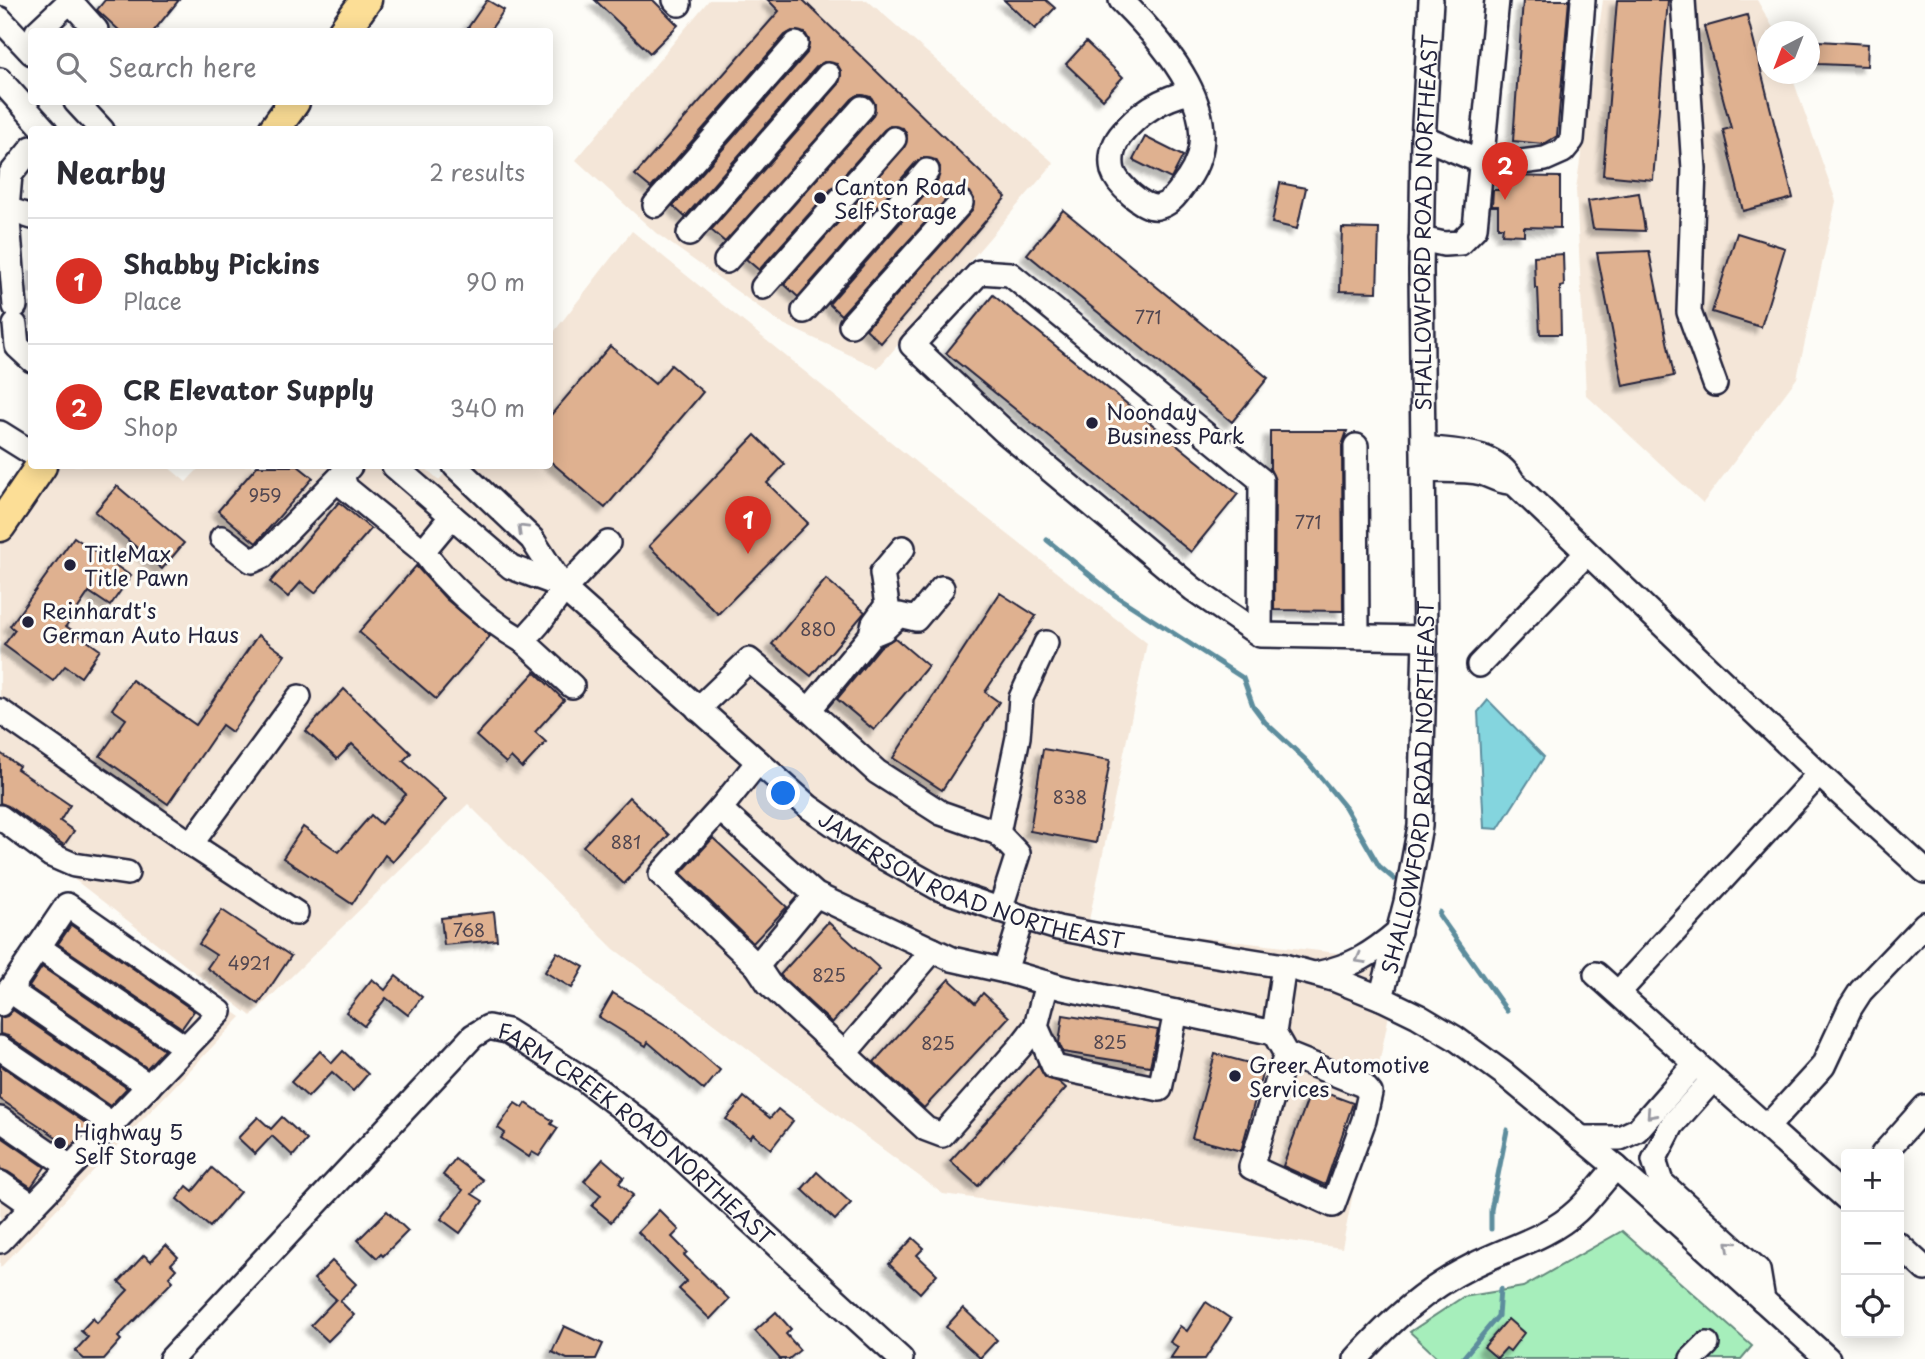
<!DOCTYPE html>
<html lang="en">
<head>
<meta charset="utf-8">
<style>
  body { margin:0; font-family:"Playpen Sans",sans-serif; background:#f2f2f3; color:#2b2b33 }
  .controls { position:absolute; right:21px; bottom:21px; display:grid; overflow:hidden; border-radius:7px; box-shadow:0 4px 18px #0003 }
  .controls button { width:63px; height:63px; display:grid; place-items:center; padding:0; border:0; border-bottom:2px solid #e1e1e2; background:#fff; color:#2b2b33; font:35px sans-serif }
  .compass { position:absolute; left:1757px; top:21px; width:63px; height:63px; border-radius:50%; background:#fff; box-shadow:0 4px 18px #0003; rotate:222deg }
  .you { position:absolute; left:784px; top:794px; width:24px; height:24px; margin:-18px; border:5px solid #fff; border-radius:50%; background:#1a73e8; box-shadow:0 0 0 10px #1a73e833 }
  .badge { display:grid; place-items:center; width:46px; height:46px; border-radius:50%; background:#d93025; color:#fff; font-size:23px; font-weight:700 }
  .pin { position:absolute; translate:-50% -58px; filter:drop-shadow(0 2px 4px #0008) }
  .pin::after { content:''; position:absolute; top:37px; width:24px; height:21px; background:inherit; clip-path:polygon(0 0,100% 0,50% 100%) }
  .list { margin:0; padding:0; list-style:none }
  h2 { display:flex; justify-content:space-between; align-items:center; height:91px; margin:0; padding:0 28px; font-size:30px }
  h2 small { font-size:23px; font-weight:400; color:#7c7c81 }
  .list li { display:grid; grid-template-columns:46px 1fr auto; gap:21px; align-items:center; box-sizing:border-box; height:126px; padding:0 28px; border-top:2px solid #e1e1e2 }
  .list b { display:block; font-size:26px; white-space:nowrap }
  .list p { margin:0; font-size:23px; white-space:nowrap; color:#7c7c81 }
  .list em { font-size:23px; font-style:normal; color:#7c7c81 }
  .icon { flex:none; width:38px; height:38px; fill:none; stroke:currentColor; stroke-width:2; stroke-linecap:round; stroke-linejoin:round }
  .map { position:relative; flex:none; width:1925px; height:1359px; overflow:hidden }
  .search { position:absolute; background:#fff; box-shadow:0 4px 18px #0003; left:28px; top:28px; width:525px; height:77px; display:flex; align-items:center; gap:18px; box-sizing:border-box; padding:0 24px; border-radius:7px; color:#7c7c81; font-size:26px }
  .panel { position:absolute; background:#fff; box-shadow:0 4px 18px #0003; left:28px; top:126px; width:525px; height:343px; border-radius:7px }
  .map>svg:first-child { display:block }
</style>
</head>
<body>
<div class="map">
<svg width="1925" height="1359" viewBox="0 0 1925 1359">
  <defs>
    <filter id="shadow"><feDropShadow dx="-6" dy="6" stdDeviation="2" flood-color="#0004"/></filter>
  </defs>
  <rect width="100%" height="100%" fill="#fdfcf7"/>
  <filter id="ink" filterUnits="userSpaceOnUse"><feTurbulence type="fractalNoise" baseFrequency=".0143" numOctaves="2"/><feDisplacementMap in="SourceGraphic" scale="14" xChannelSelector="R" yChannelSelector="G"/><feConvolveMatrix kernelMatrix="1 2 1 2 8 2 1 2 1" color-interpolation-filters="sRGB"/></filter>
  <g filter="url(#ink)">
    <g fill="#f4e6d8">
      <path d="M709 0H867L1054 163 878 368 781 323 656 233 576 160Z"/>
      <path d="M1603 0H1757L1775 31 1768 32V74H1791L1836 201 1797 378 1703 503 1586 395 1576 189Z"/>
      <path d="M632 231 923 468 1147 643 1088 925 1400 960 1342 1248 943 1194 614 949 468 804 251 1016 0 822V514L36 466H167L186 482 201 466H423L439 480 451 466H550V337Z"/>
      <path d="M63 893 241 1017 0 1268V987Z"/>
    </g>
    <path fill="#a6eebb" stroke="#64887b" stroke-width="2" d="M1622 1231 1752 1346 1741 1359H1439L1410 1332 1463 1297 1523 1287Z"/>
    <path fill="#84d5de" stroke="#5d8d9d" stroke-width="2" d="M1488 700 1544 757 1498 829 1484 828 1478 712Z"/>
    <g fill="none" stroke-linecap="round" stroke-linejoin="round">
      <g stroke="#5d8d9d" stroke-width="5">
        <path d="M1047 540 1116 596 1243 678 1253 706 1265 722 1307 761 1345 807 1379 866 1394 879"/>
        <path d="M1440 912 1439 915 1507 1011"/>
        <path d="M1491 1229V1210L1507 1130"/>
        <path d="M1462 1359 1498 1316 1500 1289"/>
      </g>
    </g>
    <g fill="#dfb190" stroke="#22223b" stroke-width="2" filter="url(#shadow)">
      <path d="M105 0H179L153 32H121L97 10Z"/>
      <path d="M487 0 504 10 489 32H465Z"/>
      <path d="M595 0H653L678 25 650 53Z"/>
      <path d="M768 0H803L1006 197 881 343 866 329 971 212 974 199 970 192 957 190 951 194 841 315 829 304 938 180 940 167 936 160 923 158 916 162 798 297 784 284 904 148 907 135 903 128 890 126 884 130 759 270 746 259 872 117 875 104 871 97 858 95 852 99 725 242 711 230 839 84 841 71 837 64 824 62 817 66 685 217 673 206 807 53 809 40 805 33 792 31 785 35 651 188 635 175 779 11Z"/>
      <path d="M1004 0H1046L1055 8 1035 29Z"/>
      <path d="M1523 0H1569L1557 136 1544 144 1513 141Z"/>
      <path d="M1617 0H1668L1653 180 1603 175Z"/>
      <path d="M1747 15 1793 198 1743 211 1723 130 1731 128 1704 27Z"/>
      <path d="M1819 41 1868 44 1867 66 1818 64Z"/>
      <path d="M1086 42 1123 77 1103 99 1066 64Z"/>
      <path d="M1145 137 1183 156 1171 179 1133 160Z"/>
      <path d="M1499 176 1560 177V228L1524 227V235L1502 234 1503 227H1498V206H1492L1493 190H1499Z"/>
      <path d="M1280 183 1306 188 1297 229 1272 223Z"/>
      <path d="M1639 193 1645 231 1593 229 1588 201Z"/>
      <path d="M1063 210 1268 378 1232 422 1027 254Z"/>
      <path d="M1342 228 1379 229 1377 292 1340 291Z"/>
      <path d="M1737 233 1785 248 1761 327 1712 312Z"/>
      <path d="M1649 251 1674 376 1623 386 1597 253Z"/>
      <path d="M1563 254 1564 286 1560 287 1561 334H1540L1538 288H1535L1534 256Z"/>
      <path d="M993 295 1238 494 1191 552 946 353Z"/>
      <path d="M610 346 655 384 671 365 703 392 605 508 550 461V416Z"/>
      <path d="M1270 431H1347L1342 446 1343 611 1274 610 1275 480 1270 469Z"/>
      <path d="M755 435 785 464 767 483 808 523 718 614 649 546Z"/>
      <path d="M257 466H298L313 478 256 543 218 511Z"/>
      <path d="M117 486 184 543 162 569 95 512Z"/>
      <path d="M339 502 371 529 315 593 301 582 288 597 270 582Z"/>
      <path d="M74 537 131 576 110 606 89 592 66 626 100 650 81 677 65 666 53 681 4 645 15 630 10 626Z"/>
      <path d="M416 566 446 599 490 636 436 699 359 632Z"/>
      <path d="M826 579 865 612 811 676 772 644Z"/>
      <path d="M1000 593 1036 616 985 692 999 702 942 790 893 758Z"/>
      <path d="M258 635 285 655 232 732 222 725 168 804 100 756 126 719 112 709 132 680 196 725Z"/>
      <path d="M895 638 928 666 874 730 837 699 880 647Z"/>
      <path d="M535 672 564 700 535 732 546 742 522 768 511 757 506 763 476 736Z"/>
      <path d="M344 689 411 753 403 761 446 799 393 862 385 855 352 904 283 858 303 827 339 852 371 815 381 824 406 794 352 744 337 759 306 731Z"/>
      <path d="M1043 749 1110 760 1096 843 1030 831Z"/>
      <path d="M0 753 19 766 17 769 70 805 60 821 74 831 64 845 8 806 0 803Z"/>
      <path d="M629 797 669 835 624 884 583 846Z"/>
      <path d="M713 838 787 907 753 943 681 873Z"/>
      <path d="M222 910 291 956 259 1004 207 968 216 955 199 944Z"/>
      <path d="M494 912 497 940 444 945 441 918Z"/>
      <path d="M828 922 880 969 832 1023 780 975Z"/>
      <path d="M71 925 194 1011 182 1028 58 944Z"/>
      <path d="M557 952 584 967 572 988 545 972Z"/>
      <path d="M42 967 164 1050 162 1052 147 1068 29 987Z"/>
      <path d="M396 976 422 997 408 1015 386 998 364 1026 346 1012 372 979 385 990Z"/>
      <path d="M949 979 975 1003 983 993 1009 1017 924 1108 874 1062Z"/>
      <path d="M613 993 674 1030 720 1070 704 1090 648 1042 646 1046 599 1017Z"/>
      <path d="M13 1010 127 1088 110 1106 8 1036 0 1034V1018L7 1016Z"/>
      <path d="M1063 1015 1158 1030 1150 1066 1063 1052 1059 1043Z"/>
      <path d="M320 1051 332 1063 343 1051 368 1074 353 1091 332 1072 308 1097 291 1082Z"/>
      <path d="M1215 1054 1264 1067 1241 1151 1192 1138Z"/>
      <path d="M0 1065 90 1126 71 1147 0 1099Z"/>
      <path d="M1038 1065 1045 1077 1059 1082 1066 1088 978 1186 950 1161Z"/>
      <path d="M1312 1088 1353 1103 1325 1185 1283 1166Z"/>
      <path d="M744 1097 770 1118 778 1109 793 1121 771 1149 753 1134 750 1138 726 1119Z"/>
      <path d="M515 1103 523 1108 526 1103 553 1121 551 1124 558 1128 539 1156 532 1152 529 1157 501 1138 505 1133 498 1128Z"/>
      <path d="M258 1117 271 1129 282 1117 307 1140 293 1156 272 1136 255 1154 238 1138Z"/>
      <path d="M0 1136 45 1167 31 1187 8 1172 0 1169Z"/>
      <path d="M455 1159 483 1180 472 1194 483 1201 460 1233 441 1219 463 1190 443 1175Z"/>
      <path d="M603 1159 624 1177 619 1183 633 1195 611 1222 592 1206 601 1195 584 1181Z"/>
      <path d="M212 1168 240 1192 210 1227 177 1199 187 1186 193 1191Z"/>
      <path d="M817 1172 851 1203 835 1220 802 1189Z"/>
      <path d="M659 1210 679 1230 672 1237 687 1252 684 1255 729 1299 710 1319 679 1289 687 1281 638 1232Z"/>
      <path d="M387 1211 408 1231 383 1256 381 1254 377 1258 358 1240Z"/>
      <path d="M913 1238 924 1248 917 1255 937 1274 920 1293 889 1264Z"/>
      <path d="M166 1245 178 1257 171 1264 176 1269 169 1277 173 1281 118 1337 121 1340 104 1359H84L75 1351 88 1337 81 1331 93 1318 97 1323 128 1290 119 1282 144 1255 151 1261Z"/>
      <path d="M332 1261 356 1284 340 1301 354 1315 328 1341 311 1325 336 1299 314 1279Z"/>
      <path d="M1206 1302 1231 1319 1205 1359H1170L1178 1347 1170 1342 1180 1326 1187 1331Z"/>
      <path d="M963 1308 997 1340 980 1358 946 1327Z"/>
      <path d="M776 1312 791 1329 786 1334 800 1350 789 1359H780L755 1331Z"/>
      <path d="M1508 1319 1524 1333 1510 1351 1506 1348 1497 1358 1484 1347Z"/>
      <path d="M564 1326 603 1344 596 1359H567L552 1352Z"/>
    </g>
    <g fill="none" stroke-linecap="round" stroke-linejoin="round">
      <g stroke="#d1d0d1" stroke-width="23" stroke-dasharray="23 11" stroke-linecap="butt">
        <path d="M28 282H32"/>
        <path d="M15 315 32 314"/>
      </g>
      <g stroke="#22223b" stroke-width="28">
        <g id="minor">
          <path d="M675 0 679 4"/>
          <path d="M1121 0C1164 43 1231 116 1188 179 1180 189 1172 205 1157 207 1143 209 1117 184 1113 171 1110 159 1113 145 1120 136 1138 113 1162 98 1191 92"/>
          <path d="M1683 0 1694 169 1689 312 1715 384"/>
          <path d="M0 19 32 53"/>
          <path d="M37 32 70 1 96 30"/>
          <path d="M0 80 45 130"/>
          <path d="M76 102 102 130"/>
          <path d="M1423 137 1482 162H1521L1545 159 1563 151 1572 140 1583 0"/>
          <path d="M32 148 10 175 7 209 32 217"/>
          <path d="M655 205 796 44"/>
          <path d="M7 209 15 306"/>
          <path d="M689 234 828 75"/>
          <path d="M1421 239 1444 244 1460 243 1475 228 1497 0"/>
          <path d="M726 261 862 108"/>
          <path d="M763 287 894 139"/>
          <path d="M804 311 927 171"/>
          <path d="M15 325 17 346 32 360"/>
          <path d="M851 325 961 203"/>
          <path d="M0 433 32 453"/>
          <path d="M1356 446 1357 636"/>
          <path d="M1423 448C1456 452 1495 450 1513 482L1819 774 1925 871"/>
          <path d="M350 466 342 475 346 488 423 551"/>
          <path d="M394 466 511 567 560 585"/>
          <path id="s1" d="M455 466 532 539 564 589 809 807 872 851 938 888 1022 917 1058 928 1111 938 1284 966 1336 980 1381 998 1418 1016 1455 1038 1503 1073 1616 1167 1828 1359"/>
          <path d="M1423 470C1442 471 1463 469 1482 473 1491 476 1498 481 1509 482"/>
          <path d="M452 516 423 551C447 585 487 620 523 641L539 623 564 589 608 543"/>
          <path d="M222 538 252 561 263 556 342 475"/>
          <path d="M872 630 874 623 887 605 882 573 903 548"/>
          <path d="M1260 635 1261 480 1010 274 980 272 912 345 1005 432 1193 589 1260 635 1425 638"/>
          <path d="M523 641 572 686"/>
          <path d="M1479 665 1587 553"/>
          <path d="M698 709 749 660 809 710 877 772 941 813 998 833"/>
          <path d="M809 710 871 635 883 630 899 615 916 619 942 588"/>
          <path d="M0 711 191 844 296 913"/>
          <path d="M758 762 720 809 816 895 952 959 1005 971"/>
          <path d="M720 809 661 874 757 966 769 984 926 1129 942 1135 1020 1047 1036 1026 1047 983"/>
          <path d="M0 817 51 855 74 865 127 873"/>
          <path d="M191 844 299 697"/>
          <path d="M1000 910 1018 854 998 833 1018 737 1021 698 1046 643"/>
          <path d="M1022 917 1005 971 1063 988 1274 1033"/>
          <path d="M38 947 186 1048"/>
          <path d="M757 966 816 895"/>
          <path d="M1284 966 1274 1033 1286 1054 1363 1085 1370 1093 1364 1120 1333 1205 1251 1167 1286 1054"/>
          <path d="M1316 974C1353 966 1371 955 1399 931"/>
          <path d="M1596 974 1846 1198"/>
          <path d="M9 990 149 1086"/>
          <path d="M1618 993 1819 774"/>
          <path id="s2" d="M1381 998 1406 902 1420 826 1425 638 1421 271 1423 142 1431 0"/>
          <path d="M0 1004 67 905 220 1012 33 1206"/>
          <path d="M1036 1026 1054 1067 1160 1089 1176 1012"/>
          <path d="M0 1048 112 1124"/>
          <path d="M845 1053 933 950"/>
          <path d="M1713 1079 1672 1125 1654 1160 1661 1182 1758 1270 1763 1300"/>
          <path d="M0 1119 70 1167"/>
          <path d="M1767 1127 1823 1066 1850 1008 1861 991 1925 924"/>
          <path d="M1581 1138H1620L1637 1130 1696 1063"/>
          <path d="M1883 1154 1925 1107"/>
          <path d="M0 1183 33 1206 0 1241"/>
          <path d="M1899 1245 1925 1269"/>
          <path id="s3" d="M171 1359 473 1036 488 1027 507 1031 585 1080 652 1131 901 1359"/>
          <path d="M1356 1359C1392 1320 1424 1290 1472 1266 1507 1248 1548 1238 1577 1211 1591 1198 1603 1181 1616 1167"/>
          <path d="M1692 1359 1707 1344"/>
        </g>
      </g>
      <g stroke="#22223b" stroke-width="35">
        <g id="major">
          <path d="M343 32 366 0"/>
          <path d="M274 130 294 102"/>
          <path d="M0 526 41 466"/>
        </g>
      </g>
      <use href="#minor" stroke="#fdfcf7" stroke-width="23"/>
      <use href="#major" stroke="#fcde96" stroke-width="30"/>
    </g>
    <defs><path id="oneway-chevron" d="M-2-3.5L2.5 0L-2 3.5" fill="none" stroke-width="1.6" stroke-linecap="round" stroke-linejoin="round" transform="scale(1.75)"/></defs>
    <g stroke="#9a9aa2">
      <use href="#oneway-chevron" transform="translate(522 529) rotate(-136)"/>
      <use href="#oneway-chevron" transform="translate(1360 959) rotate(151)"/>
      <use href="#oneway-chevron" transform="translate(1651 1114) rotate(132)"/>
      <use href="#oneway-chevron" transform="translate(1730 1245) rotate(-138)"/>
    </g>
  </g>
  <g fill="#22223b" stroke="#fdfcf7" stroke-width="2.5">
    <circle cx="820" cy="198" r="7"/>
    <circle cx="1092" cy="423" r="7"/>
    <circle cx="70" cy="565" r="7"/>
    <circle cx="28" cy="622" r="7"/>
    <circle cx="1235" cy="1076" r="7"/>
    <circle cx="60" cy="1143" r="7"/>
  </g>
  <g text-anchor="middle" dominant-baseline="central" stroke-width="6" stroke-linejoin="round" paint-order="stroke">
    <g font-size="18" fill="#514650">
      <text x="1148" y="316">771</text>
      <text x="265" y="494">959</text>
      <text x="1308" y="521">771</text>
      <text x="818" y="628">880</text>
      <text x="1070" y="796">838</text>
      <text x="626" y="841">881</text>
      <text x="469" y="929">768</text>
      <text x="249" y="962">4921</text>
      <text x="829" y="974">825</text>
      <text x="1110" y="1041">825</text>
      <text x="938" y="1042">825</text>
    </g>
    <g font-size="21" fill="#22223b" stroke="#fdfcf7" text-anchor="start">
      <text x="834" y="186">Canton Road<tspan x="834" dy="24">Self Storage</tspan></text>
      <text x="1106" y="411">Noonday<tspan x="1106" dy="24">Business Park</tspan></text>
      <text x="84" y="553">TitleMax<tspan x="84" dy="24">Title Pawn</tspan></text>
      <text x="42" y="610">Reinhardt's<tspan x="42" dy="24">German Auto Haus</tspan></text>
      <text x="1249" y="1064">Greer Automotive<tspan x="1249" dy="24">Services</tspan></text>
      <text x="74" y="1131">Highway 5<tspan x="74" dy="24">Self Storage</tspan></text>
    </g>
    <g font-size="21" fill="#22223b" stroke="#fdfcf7">
      <text stroke="none"><textPath href="#s2" startOffset="780">SHALLOWFORD ROAD NORTHEAST</textPath></text>
      <text stroke="none"><textPath href="#s2" startOffset="214">SHALLOWFORD ROAD NORTHEAST</textPath></text>
      <text stroke="none"><textPath href="#s1" startOffset="674">JAMERSON ROAD NORTHEAST</textPath></text>
      <text stroke="none"><textPath href="#s3" startOffset="644">FARM CREEK ROAD NORTHEAST</textPath></text>
    </g>
  </g>
</svg>
<div class="controls">
<button>+</button>
<button>−</button>
<button><svg class="icon" aria-label="locate" viewBox="0 0 24 24"><circle cx="12" cy="12" r="6"/><path d="M12 2v4M12 18v4M2 12h4M18 12h4"/></svg></button>
</div>
<svg class="compass" viewBox="-18 -18 36 36"><path d="M0-13l5 13h-10z" fill="#e53935"/><path d="M0 13l5-13h-10z" fill="#7c7c81"/></svg>
<div class="you"></div>
<div class="pin badge" style="left:748px;top:554px">1</div>
<div class="pin badge" style="left:1505px;top:200px">2</div>
<div class="search"><svg class="icon" aria-label="search" viewBox="0 0 24 24"><circle cx="10" cy="10" r="6"/><path d="M15 15l6 6"/></svg>Search here</div>
<section class="panel">
<h2>Nearby<small>2 results</small></h2>
<ul class="list">
<li><span class="badge">1</span><div><b>Shabby Pickins</b><p>Place</p></div><em>90 m</em></li>
<li><span class="badge">2</span><div><b>CR Elevator Supply</b><p>Shop</p></div><em>340 m</em></li>
</ul>
</section>
</div>
</body>
</html>
